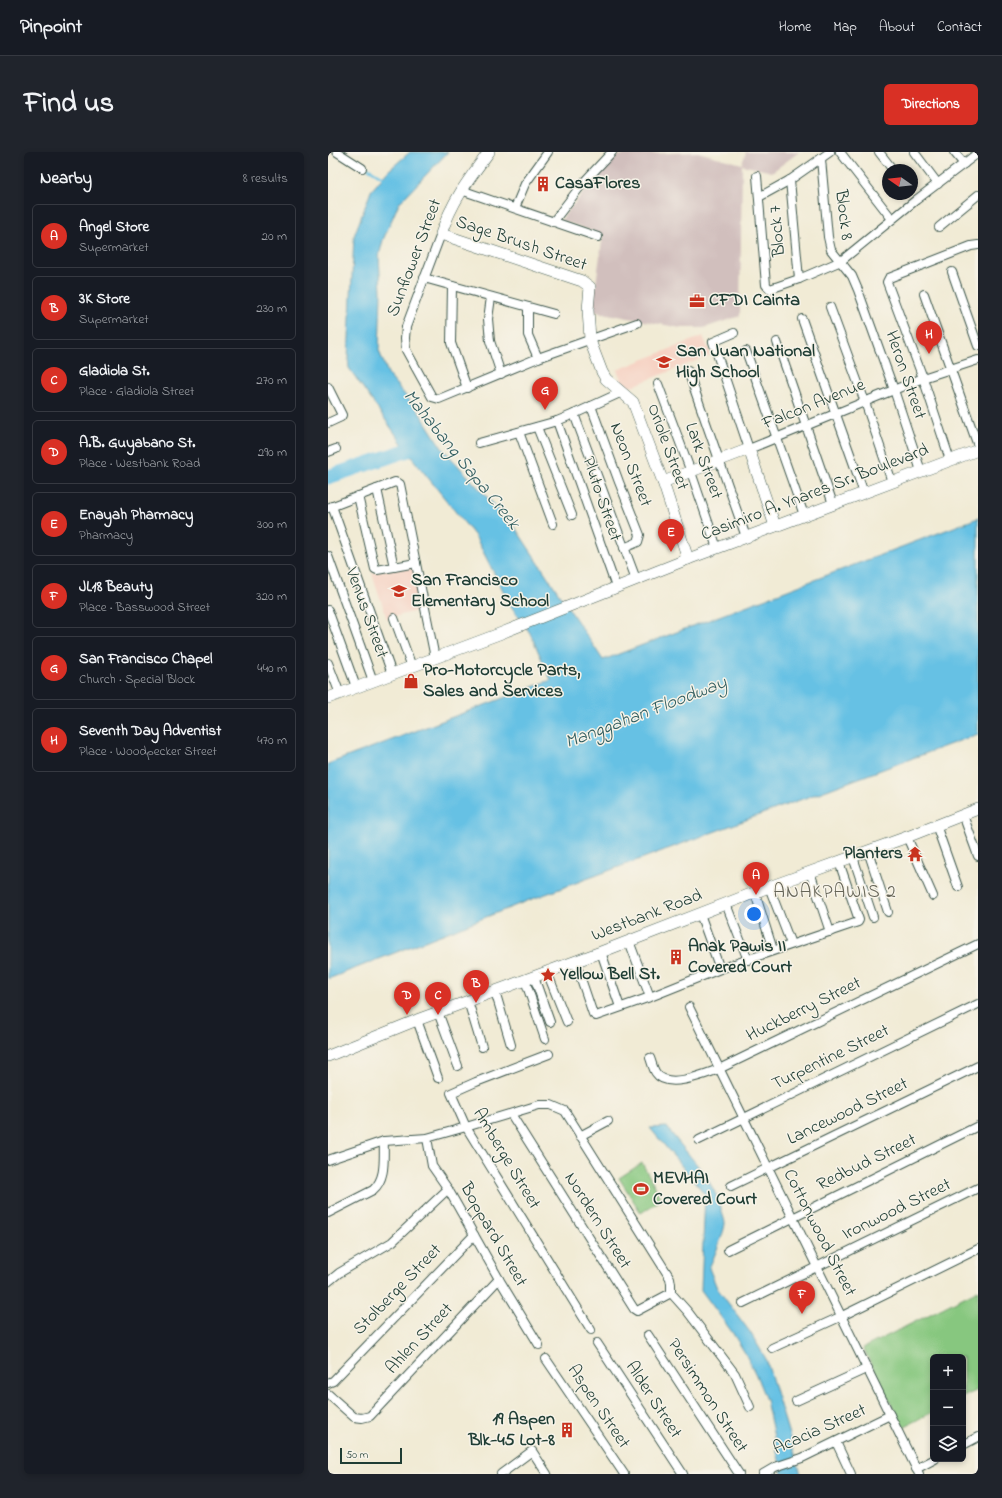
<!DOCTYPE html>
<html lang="en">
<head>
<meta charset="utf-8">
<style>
  body { margin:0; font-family:"Indie Flower",sans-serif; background:#20242c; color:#f1f3f6 }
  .controls { position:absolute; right:12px; bottom:12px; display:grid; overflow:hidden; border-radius:6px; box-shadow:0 2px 6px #0003 }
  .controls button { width:36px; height:36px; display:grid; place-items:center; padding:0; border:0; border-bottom:1px solid #363941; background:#171b24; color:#f1f3f6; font:20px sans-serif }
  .compass { position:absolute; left:554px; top:12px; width:36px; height:36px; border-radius:50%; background:#171b24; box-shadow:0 2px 6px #0003; rotate:284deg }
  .scale { position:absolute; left:12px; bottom:10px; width:62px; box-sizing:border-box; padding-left:4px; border:2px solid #1f3d34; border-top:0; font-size:11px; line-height:14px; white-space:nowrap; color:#1f3d34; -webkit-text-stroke:3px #f7f3e8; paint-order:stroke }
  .you { position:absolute; left:426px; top:762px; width:14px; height:14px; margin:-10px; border:3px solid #fff; border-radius:50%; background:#1a73e8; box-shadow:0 0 0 6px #1a73e833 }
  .badge { display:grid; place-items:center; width:26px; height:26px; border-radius:50%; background:#d93025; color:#fff; font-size:13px; font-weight:700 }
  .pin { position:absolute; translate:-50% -33px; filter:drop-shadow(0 1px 2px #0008) }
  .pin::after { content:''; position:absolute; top:21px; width:14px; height:12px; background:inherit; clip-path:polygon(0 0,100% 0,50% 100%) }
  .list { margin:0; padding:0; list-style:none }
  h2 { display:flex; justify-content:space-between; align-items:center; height:52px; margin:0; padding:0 16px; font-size:17px }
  h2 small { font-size:13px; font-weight:400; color:#9ea1a6 }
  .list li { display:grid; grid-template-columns:26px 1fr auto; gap:12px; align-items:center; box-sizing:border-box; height:64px; margin:0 8px 8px; padding:0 8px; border:1px solid #363941; border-radius:6px }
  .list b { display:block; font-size:15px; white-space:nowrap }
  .list p { margin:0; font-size:13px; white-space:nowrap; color:#9ea1a6 }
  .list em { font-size:13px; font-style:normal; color:#9ea1a6 }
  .icon { flex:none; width:22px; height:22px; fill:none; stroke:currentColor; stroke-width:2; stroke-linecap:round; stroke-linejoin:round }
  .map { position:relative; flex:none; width:650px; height:1322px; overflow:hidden; border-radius:6px }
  header { display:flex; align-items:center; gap:24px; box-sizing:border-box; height:56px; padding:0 20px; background:#171b24; border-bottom:1px solid #363941 }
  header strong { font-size:19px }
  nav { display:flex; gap:22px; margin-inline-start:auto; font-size:14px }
  .intro { display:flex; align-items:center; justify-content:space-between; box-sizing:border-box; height:96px; padding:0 24px }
  h1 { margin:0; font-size:28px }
  .button { padding:10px 18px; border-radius:6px; background:#d93025; color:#fff; font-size:14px; font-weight:700 }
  main { display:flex; gap:24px; padding:0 24px }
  aside { flex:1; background:#171b24; border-radius:6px; box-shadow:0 2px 6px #0003 }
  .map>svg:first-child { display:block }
</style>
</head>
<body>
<header>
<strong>Pinpoint</strong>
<nav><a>Home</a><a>Map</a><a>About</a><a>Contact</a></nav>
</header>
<div class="intro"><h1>Find us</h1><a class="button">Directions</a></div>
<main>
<aside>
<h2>Nearby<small>8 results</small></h2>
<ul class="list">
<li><span class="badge">A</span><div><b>Angel Store</b><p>Supermarket</p></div><em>20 m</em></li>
<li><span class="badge">B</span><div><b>3K Store</b><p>Supermarket</p></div><em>230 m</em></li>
<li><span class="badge">C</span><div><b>Gladiola St.</b><p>Place · Gladiola Street</p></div><em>270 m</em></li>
<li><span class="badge">D</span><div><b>A.B. Guyabano St.</b><p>Place · Westbank Road</p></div><em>290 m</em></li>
<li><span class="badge">E</span><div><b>Enayah Pharmacy</b><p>Pharmacy</p></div><em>300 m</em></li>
<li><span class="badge">F</span><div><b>JL18 Beauty</b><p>Place · Basswood Street</p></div><em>320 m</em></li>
<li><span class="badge">G</span><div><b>San Francisco Chapel</b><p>Church · Special Block</p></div><em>440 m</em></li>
<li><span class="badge">H</span><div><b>Seventh Day Adventist</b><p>Place · Woodpecker Street</p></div><em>470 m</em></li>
</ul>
</aside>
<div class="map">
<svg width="650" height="1322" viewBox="0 0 650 1322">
  <rect width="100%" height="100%" fill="#f7f3e8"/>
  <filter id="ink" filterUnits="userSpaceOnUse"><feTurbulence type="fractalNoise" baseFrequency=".025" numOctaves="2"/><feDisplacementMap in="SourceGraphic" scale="8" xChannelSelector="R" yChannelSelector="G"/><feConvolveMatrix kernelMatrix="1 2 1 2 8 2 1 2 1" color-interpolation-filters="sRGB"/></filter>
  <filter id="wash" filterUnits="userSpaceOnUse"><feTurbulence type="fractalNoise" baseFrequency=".012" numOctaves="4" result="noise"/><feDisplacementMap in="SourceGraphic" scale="16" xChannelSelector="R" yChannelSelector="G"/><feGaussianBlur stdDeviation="0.9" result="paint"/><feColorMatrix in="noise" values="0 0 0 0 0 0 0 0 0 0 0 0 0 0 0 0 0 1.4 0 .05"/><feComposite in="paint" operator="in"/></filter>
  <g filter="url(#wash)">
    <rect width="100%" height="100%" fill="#f1ebd5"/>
    <g fill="#f6d2c3">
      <path d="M375 184 383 203 297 237 289 218Z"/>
      <path d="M87 412 95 457 59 467 44 421Z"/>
      <path d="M85 521 91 532 81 537 76 525Z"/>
    </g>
    <path fill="#d1bfbd" d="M370 0 414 12 418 0H471L444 20 414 13 412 164 376 176H353L264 159 275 83 233 68 277 14 291 3Z"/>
    <g fill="#87c77f" stroke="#53825a">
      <path d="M314 1011 334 1047 313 1061 291 1026Z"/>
      <path d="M650 1138V1238L635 1245V1205H605V1260L575 1275 535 1196Z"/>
    </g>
    <g fill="#66c1e4" stroke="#427f8c">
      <path d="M82 0H120L71 51 55 88 51 104 53 140 51 199 61 224 89 257 114 296 188 377 275 508 650 366V582L199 749 0 827V612L223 528 202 481 183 454 147 384 85 307 21 216 20 206 26 84 43 39 60 19Z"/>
      <path d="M339 975C358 1002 386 1026 394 1060 395 1064 397 1068 397 1072 396 1081 385 1108 381 1116L389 1136 422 1180 438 1207 473 1322H454L438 1248 428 1223 417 1201 404 1180 373 1138 377 1042 322 976Z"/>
    </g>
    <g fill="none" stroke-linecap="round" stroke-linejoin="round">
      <path stroke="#66c1e4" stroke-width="2.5" d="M35 13 56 26"/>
      <path stroke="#66c1e4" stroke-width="15" d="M0 325 92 294"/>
    </g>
  </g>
  <g filter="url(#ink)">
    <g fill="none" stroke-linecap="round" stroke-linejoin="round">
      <g stroke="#3e574c" stroke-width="10">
        <g id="street">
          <path d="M9 0 34 16"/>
          <path d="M512 0 564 67"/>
          <path d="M551 0 565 18"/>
          <path d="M586 0 610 32"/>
          <path d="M626 0 636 12"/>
          <path d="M493 7 500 85 503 98 524 124 530 138 566 238 593 319"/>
          <path d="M429 24 438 133 442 137 471 127 513 109 588 48 650 1"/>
          <path d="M462 28 471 127"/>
          <path d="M133 38 270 85"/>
          <path d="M431 45 462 28 502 0"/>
          <path d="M187 56 197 32 220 0"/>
          <path d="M225 70 255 31 284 0"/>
          <path d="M611 75 650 43"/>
          <path d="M113 82 78 175 77 186 78 198 104 245 111 247 210 206 309 171"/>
          <path d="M624 120 650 194"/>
          <path d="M96 126 226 162"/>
          <path d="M124 134 123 191 139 236"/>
          <path d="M596 142 650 294"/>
          <path d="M163 145 160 167 162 189 173 222"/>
          <path d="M200 155V183L210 206"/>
          <path d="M502 155 537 250 564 330"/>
          <path d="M474 167 536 341"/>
          <path d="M406 181 385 190 421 297 595 226 650 208"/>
          <path d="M449 190 505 352"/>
          <path d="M418 199 476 363"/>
          <path d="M360 219 418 385"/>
          <path d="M330 232 363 320 389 396"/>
          <path d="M0 235 14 263 13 265 0 271"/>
          <path d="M263 254 291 330 312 383 310 390 296 396"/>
          <path d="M246 262 308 427"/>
          <path d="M229 269 288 435"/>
          <path d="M209 275 244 363"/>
          <path d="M191 280 225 372"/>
          <path d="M151 291 229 269 246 262 294 240"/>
          <path d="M0 300 8 297"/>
          <path d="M622 308 595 226 559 130 561 126 643 94 650 93"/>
          <path d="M49 337 66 415 88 411"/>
          <path d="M30 344 47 417 49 418 66 415"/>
          <path d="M4 354 64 522"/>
          <path d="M0 356 67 330 72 332 107 506"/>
          <path d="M0 404 45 529"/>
          <path d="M0 458 28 535"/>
          <path d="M66 466 84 515"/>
          <path d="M0 511 12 542"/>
          <path d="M635 663 650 704"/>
          <path d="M608 673 630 735"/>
          <path d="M579 685 605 744"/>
          <path d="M540 699 560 760"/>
          <path d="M525 705 545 765"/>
          <path d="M482 720 502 780"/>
          <path d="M441 735 463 792"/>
          <path d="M427 741 445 798"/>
          <path d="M398 752 420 808"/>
          <path d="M372 762 392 817"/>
          <path d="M301 789 322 845"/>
          <path d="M273 800 292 855"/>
          <path d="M247 809 265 862 268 864 322 845 392 817 530 770 531 768 511 710"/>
          <path d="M219 820 239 870"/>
          <path d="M206 825 222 870"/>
          <path d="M197 828 217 887"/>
          <path d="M167 839 183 893"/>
          <path d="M140 849 154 895"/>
          <path d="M361 855 591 1322"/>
          <path d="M110 860 130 914"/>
          <path d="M89 868 110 926"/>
          <path d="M221 902 148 930 123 941 138 975 263 1178"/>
          <path d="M322 906C324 911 325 917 328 921 339 938 377 922 391 917L650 792"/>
          <path d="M183 962 306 1157 309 1159 343 1141"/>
          <path d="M252 984 280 969"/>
          <path d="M99 986 104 1014 120 1037 171 1127 211 1193"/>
          <path d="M371 988 650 852"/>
          <path d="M0 1008 56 989 99 986 138 975 211 953H223L237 959 342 1126 343 1132V1141"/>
          <path d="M403 1034 650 914"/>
          <path d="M0 1061 45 1038C59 1026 55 1005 56 989"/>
          <path d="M400 1098 650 974"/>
          <path d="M0 1130 11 1121 64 1090 120 1037"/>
          <path d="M343 1141 360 1160 407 1222 422 1255"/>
          <path d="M415 1151 650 1036"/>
          <path d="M320 1183 411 1322"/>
          <path d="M269 1191 355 1322"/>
          <path d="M444 1196 514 1164 650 1097"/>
          <path d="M218 1207 296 1322"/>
          <path d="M0 1231 5 1229 146 1083"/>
          <path d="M0 1242 26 1265 34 1266 42 1264 171 1127"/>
          <path d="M468 1249 540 1216"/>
          <path d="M508 1290 523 1322"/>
          <path d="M635 1293 650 1285"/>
          <path d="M588 1317 607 1307"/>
          <path d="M173 1322 204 1299 219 1322"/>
          <path d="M435 1322 447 1315 474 1306 562 1263"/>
        </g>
      </g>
      <g stroke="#3e574c" stroke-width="12">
        <g id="secondary">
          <path d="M161 0C141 27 124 49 113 82L254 129 262 135 260 158 262 187 264 194 274 220 278 227 305 250 335 330 360 407"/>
          <path d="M335 330 421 297 447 374"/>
          <path d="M0 546 171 482 360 407 650 298"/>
          <path d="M0 904 89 868 273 800 441 735 579 685 650 657"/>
        </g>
      </g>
      <use href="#street" stroke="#fff" stroke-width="8"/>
      <use href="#secondary" stroke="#fff" stroke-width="11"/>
    </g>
  </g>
  <defs>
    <g id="building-bare" transform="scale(1.2)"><path d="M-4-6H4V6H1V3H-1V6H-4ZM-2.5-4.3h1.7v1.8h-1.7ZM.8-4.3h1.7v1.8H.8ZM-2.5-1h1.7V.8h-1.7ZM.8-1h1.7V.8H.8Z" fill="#c8321e" stroke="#f7f3e8" stroke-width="2.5" paint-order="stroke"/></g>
    <g id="office-bare" transform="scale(1.2)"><path d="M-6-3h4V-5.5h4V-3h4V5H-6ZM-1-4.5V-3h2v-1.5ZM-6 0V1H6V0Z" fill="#c8321e" stroke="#f7f3e8" stroke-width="2.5" paint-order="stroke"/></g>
    <g id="school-bare" transform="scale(1.2)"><path d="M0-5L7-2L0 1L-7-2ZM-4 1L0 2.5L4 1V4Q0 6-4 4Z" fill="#c8321e" stroke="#f7f3e8" stroke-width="2.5" paint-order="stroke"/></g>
    <g id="shop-bare" transform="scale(1.2)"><path d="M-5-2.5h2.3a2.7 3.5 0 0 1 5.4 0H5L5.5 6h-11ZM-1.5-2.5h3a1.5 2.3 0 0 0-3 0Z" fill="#c8321e" stroke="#f7f3e8" stroke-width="2.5" paint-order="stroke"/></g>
    <g id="temple-bare" transform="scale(1.2)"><path d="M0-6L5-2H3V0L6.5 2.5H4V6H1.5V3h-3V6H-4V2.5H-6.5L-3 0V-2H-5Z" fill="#c8321e" stroke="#f7f3e8" stroke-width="2.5" paint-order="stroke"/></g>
    <g id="sight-bare" transform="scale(1.2)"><path d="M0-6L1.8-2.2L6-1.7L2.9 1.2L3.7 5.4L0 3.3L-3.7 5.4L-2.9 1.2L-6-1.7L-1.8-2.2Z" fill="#c8321e" stroke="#f7f3e8" stroke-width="2.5" paint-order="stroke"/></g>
    <g id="stadium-bare" transform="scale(1.2)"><path d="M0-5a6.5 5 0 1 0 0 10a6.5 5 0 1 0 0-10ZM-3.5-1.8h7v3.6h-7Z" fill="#c8321e" stroke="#f7f3e8" stroke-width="2.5" paint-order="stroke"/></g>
  </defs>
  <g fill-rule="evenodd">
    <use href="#building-bare" x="215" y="32"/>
    <use href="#office-bare" x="369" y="149"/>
    <use href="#school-bare" x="336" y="210"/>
    <use href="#school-bare" x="71" y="439"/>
    <use href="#shop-bare" x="83" y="529"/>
    <use href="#temple-bare" x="587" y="702"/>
    <use href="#building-bare" x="348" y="805"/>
    <use href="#sight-bare" x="220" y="823"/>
    <use href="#stadium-bare" x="313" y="1037"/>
    <use href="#building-bare" x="239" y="1278"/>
  </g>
  <g text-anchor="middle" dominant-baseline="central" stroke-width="3" stroke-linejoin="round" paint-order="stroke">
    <g font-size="18" font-weight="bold" fill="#1f3d34" stroke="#f7f3e8" text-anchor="start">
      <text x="227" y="32">CasaFlores</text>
      <text x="381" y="149">CFDI Cainta</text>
      <text x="348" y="200">San Juan National<tspan x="348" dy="21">High School</tspan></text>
      <text x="83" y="429">San Francisco<tspan x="83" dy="21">Elementary School</tspan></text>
      <text x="95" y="519">Pro-Motorcycle Parts,<tspan x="95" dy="21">Sales and Services</tspan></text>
      <text x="575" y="702" text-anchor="end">Planters</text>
      <text x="360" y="795">Anak Pawis II<tspan x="360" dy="21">Covered Court</tspan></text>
      <text x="232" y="823">Yellow Bell St.</text>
      <text x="325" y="1027">MEVHAI<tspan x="325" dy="21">Covered Court</tspan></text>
      <text x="227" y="1268" text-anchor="end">19 Aspen<tspan x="227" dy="21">Blk-45 Lot-8</tspan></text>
    </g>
    <g font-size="18" fill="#1f3d34" stroke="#f7f3e8">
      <text transform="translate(515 63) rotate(83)">Block 8</text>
      <text transform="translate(450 79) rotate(-95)">Block 7</text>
      <text transform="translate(193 92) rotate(19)">Sage Brush Street</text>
      <text transform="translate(87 106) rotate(-69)">Sunflower Street</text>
      <text transform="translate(577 223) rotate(71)">Heron Street</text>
      <text transform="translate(486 253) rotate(-22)">Falcon Avenue</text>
      <text transform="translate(339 295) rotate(70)">Oriole Street</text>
      <text transform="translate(375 309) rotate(70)">Lark Street</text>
      <text transform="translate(302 313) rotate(69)">Neon Street</text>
      <text transform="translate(487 341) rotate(-21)">Casimiro A. Ynares Sr. Boulevard</text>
      <text transform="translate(273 347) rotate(71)">Pluto Street</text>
      <text transform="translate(38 461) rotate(70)">Venus Street</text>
      <text transform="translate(319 764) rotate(-21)">Westbank Road</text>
      <text transform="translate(476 858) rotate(-26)">Huckberry Street</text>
      <text transform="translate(503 906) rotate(-26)">Turpentine Street</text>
      <text transform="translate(520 960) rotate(-26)">Lancewood Street</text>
      <text transform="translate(178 1007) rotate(59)">Amberge Street</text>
      <text transform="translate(539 1011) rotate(-26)">Redbud Street</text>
      <text transform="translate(569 1058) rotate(-26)">Ironwood Street</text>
      <text transform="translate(269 1069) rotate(58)">Nordern Street</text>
      <text transform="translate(491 1081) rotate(63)">Cottonwood Street</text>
      <text transform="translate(165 1083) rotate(60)">Boppard Street</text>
      <text transform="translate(70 1138) rotate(-46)">Stolberge Street</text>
      <text transform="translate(92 1187) rotate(-47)">Ahlen Street</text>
      <text transform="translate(379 1244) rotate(57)">Persimmon Street</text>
      <text transform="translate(325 1248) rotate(57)">Alder Street</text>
      <text transform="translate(270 1255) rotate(56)">Aspen Street</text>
      <text transform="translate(492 1278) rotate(-24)">Acacia Street</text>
    </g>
    <g font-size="19" font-style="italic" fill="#315e60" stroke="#f7f3e8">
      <text transform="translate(133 308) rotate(51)">Mahabang Sapa Creek</text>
      <text transform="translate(318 561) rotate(-21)">Manggahan Floodway</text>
    </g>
    <g font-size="19" letter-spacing="1" fill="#666558" stroke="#f7f3e8">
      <text x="507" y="740">ANAKPAWIS 2</text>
    </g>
  </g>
</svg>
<div class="controls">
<button>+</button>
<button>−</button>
<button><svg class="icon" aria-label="layers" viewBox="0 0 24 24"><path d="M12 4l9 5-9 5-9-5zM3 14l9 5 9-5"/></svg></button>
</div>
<svg class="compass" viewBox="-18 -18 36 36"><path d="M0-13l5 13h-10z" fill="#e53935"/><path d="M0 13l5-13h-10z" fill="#9ea1a6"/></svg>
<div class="scale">50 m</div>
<div class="you"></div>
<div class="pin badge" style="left:428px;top:743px">A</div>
<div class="pin badge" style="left:148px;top:851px">B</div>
<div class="pin badge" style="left:110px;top:863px">C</div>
<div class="pin badge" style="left:79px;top:863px">D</div>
<div class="pin badge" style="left:343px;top:400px">E</div>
<div class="pin badge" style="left:474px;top:1162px">F</div>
<div class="pin badge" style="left:217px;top:258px">G</div>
<div class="pin badge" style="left:601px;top:202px">H</div>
</div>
</main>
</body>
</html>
